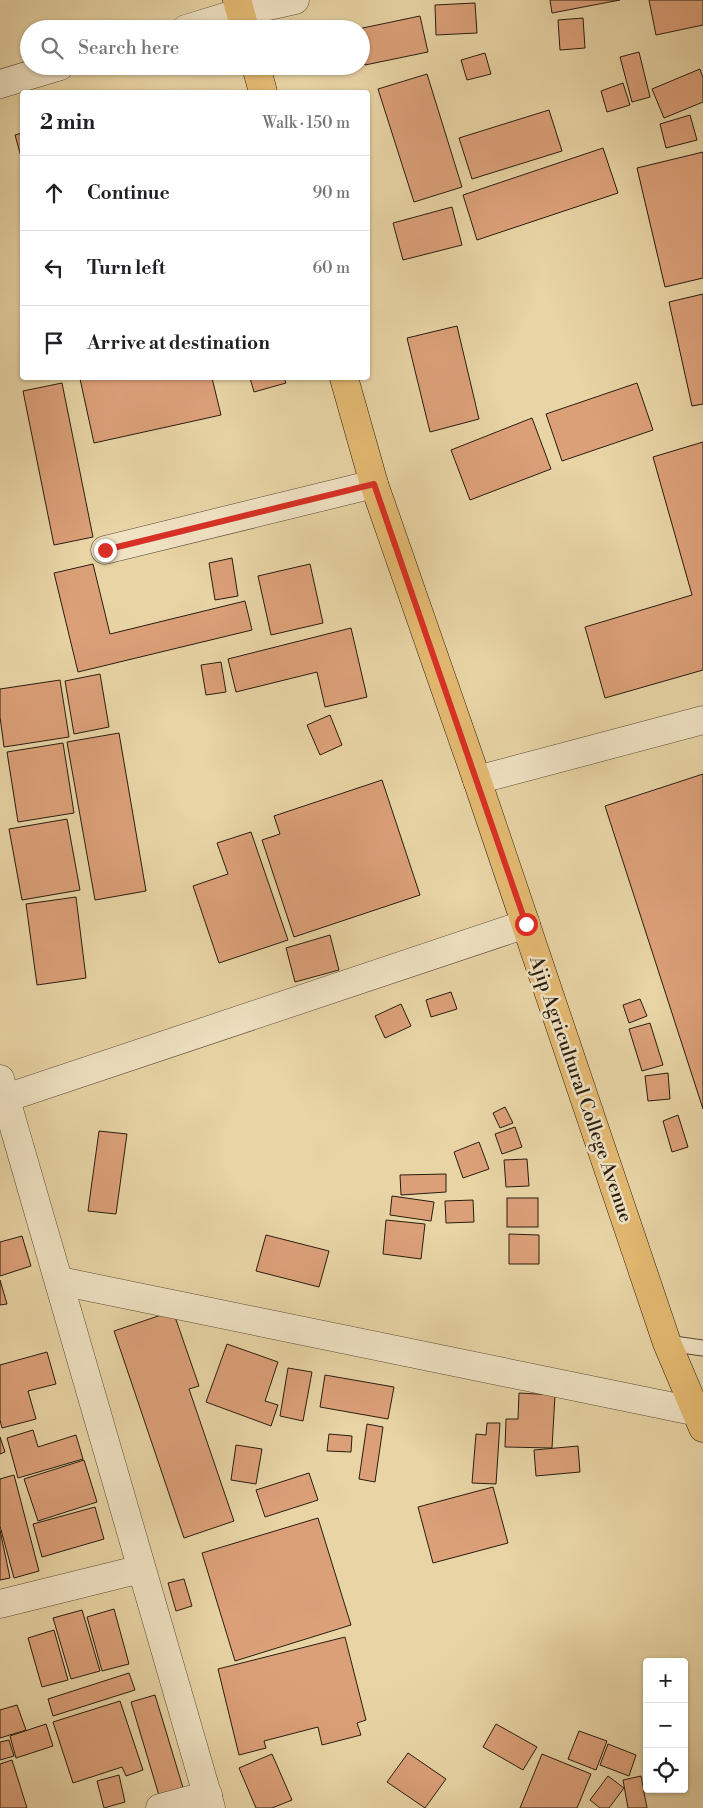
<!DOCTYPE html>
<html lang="en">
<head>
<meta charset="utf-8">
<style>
  body { margin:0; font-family:"Libre Bodoni",serif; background:#f6f6f6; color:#202124 }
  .controls { position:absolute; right:15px; bottom:15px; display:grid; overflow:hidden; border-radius:5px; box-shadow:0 1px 4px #0004 }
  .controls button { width:45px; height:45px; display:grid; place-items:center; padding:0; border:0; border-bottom:1px solid #e0e0e0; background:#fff; color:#202124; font:25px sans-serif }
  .stop { position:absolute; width:15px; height:15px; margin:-11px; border:4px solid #d93025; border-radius:50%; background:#fff }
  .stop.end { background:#d93025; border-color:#fff; box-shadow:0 1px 5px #0008 }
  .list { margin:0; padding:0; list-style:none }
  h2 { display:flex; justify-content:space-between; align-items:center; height:65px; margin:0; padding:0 20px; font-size:21px }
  h2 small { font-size:16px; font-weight:400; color:#757577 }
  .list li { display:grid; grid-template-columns:32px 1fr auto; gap:15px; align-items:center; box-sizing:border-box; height:75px; padding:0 20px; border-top:1px solid #e0e0e0 }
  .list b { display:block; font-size:19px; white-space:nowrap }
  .list em { font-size:16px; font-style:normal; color:#757577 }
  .icon { flex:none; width:28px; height:28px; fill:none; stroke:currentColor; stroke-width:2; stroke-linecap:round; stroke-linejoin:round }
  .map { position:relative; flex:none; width:703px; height:1808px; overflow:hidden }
  .search { position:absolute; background:#fff; box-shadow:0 1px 4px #0004; left:20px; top:20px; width:350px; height:55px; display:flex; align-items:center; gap:12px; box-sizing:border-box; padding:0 18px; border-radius:28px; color:#757577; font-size:19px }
  .panel { position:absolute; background:#fff; box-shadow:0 1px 4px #0004; left:20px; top:90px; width:350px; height:290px; border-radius:5px }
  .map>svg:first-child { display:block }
</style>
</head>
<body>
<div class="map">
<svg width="703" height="1808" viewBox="0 0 703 1808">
  <rect width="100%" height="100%" fill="#e8d4a5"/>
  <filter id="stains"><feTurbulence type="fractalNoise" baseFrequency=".004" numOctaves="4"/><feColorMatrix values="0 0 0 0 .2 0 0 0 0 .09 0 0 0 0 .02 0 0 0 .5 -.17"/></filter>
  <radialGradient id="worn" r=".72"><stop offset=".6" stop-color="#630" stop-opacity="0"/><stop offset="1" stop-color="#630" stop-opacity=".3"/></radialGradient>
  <g fill="#dca079" stroke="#281d0e">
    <path d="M550 0H620L552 13Z"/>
    <path d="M649 0H703V25L656 35Z"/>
    <path d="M475 3 477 33 436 35 435 5Z"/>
    <path d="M420 16 428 52 365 65 361 44V29H358Z"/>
    <path d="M583 18 585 48 560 50 558 20Z"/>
    <path d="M639 52 650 97 632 102 620 57Z"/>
    <path d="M485 53 491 74 467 80 461 60Z"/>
    <path d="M700 69 703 78V102L664 118 652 89Z"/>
    <path d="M427 74 462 187 414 202 378 89Z"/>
    <path d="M623 83 630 105 607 112 601 91Z"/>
    <path d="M549 110 562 151 472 179 459 138Z"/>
    <path d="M690 115 697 140 666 148 660 124Z"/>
    <path d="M22 133V160L15 135Z"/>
    <path d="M603 148 618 193 477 240 463 195Z"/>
    <path d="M703 152V278L665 287 637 168Z"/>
    <path d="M452 207 462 245 403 260 393 223Z"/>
    <path d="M703 294V404L692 406 669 302Z"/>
    <path d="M457 326 479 419 430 432 407 338Z"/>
    <path d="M89 378H212L221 415 94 443 80 379Z"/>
    <path d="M250 378H284L286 383 254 392Z"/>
    <path d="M62 383 93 537 54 545 23 391Z"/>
    <path d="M637 383 653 430 562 461 546 414Z"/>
    <path d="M532 418 551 469 470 500 451 450Z"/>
    <path d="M703 442V670L605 698 585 627 692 595 653 457Z"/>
    <path d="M232 558 238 596 215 600 209 563Z"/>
    <path d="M93 564 110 634 245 601 252 630 78 672 54 573Z"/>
    <path d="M310 564 323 623 271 635 258 576Z"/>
    <path d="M351 628 367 697 325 707 317 672 236 692 228 659Z"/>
    <path d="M221 662 226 692 206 695 201 665Z"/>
    <path d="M100 674 109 727 74 734 65 681Z"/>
    <path d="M60 680 69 737 4 747 0 717V689Z"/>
    <path d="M330 715 342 745 320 755 307 725Z"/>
    <path d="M119 733 146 891 95 900 67 742Z"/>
    <path d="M63 743 74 813 18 822 7 752Z"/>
    <path d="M703 774V1109L605 806Z"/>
    <path d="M382 780 420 895 294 937 262 840 280 834 274 816Z"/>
    <path d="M67 819 80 890 22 900 9 829Z"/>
    <path d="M251 832 288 940 219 963 193 886 228 874 217 843Z"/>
    <path d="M76 897 86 978 37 985 26 904Z"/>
    <path d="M330 935 339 970 295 982 286 948Z"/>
    <path d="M451 992 457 1009 431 1017 426 1000Z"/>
    <path d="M640 999 647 1016 629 1023 623 1005Z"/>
    <path d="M401 1004 411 1026 385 1038 375 1016Z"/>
    <path d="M650 1023 663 1065 642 1071 629 1029Z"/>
    <path d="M668 1073 670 1099 648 1101 645 1076Z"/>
    <path d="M505 1107 513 1123 500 1128 493 1113Z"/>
    <path d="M678 1115 688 1147 672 1152 663 1121Z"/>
    <path d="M515 1127 522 1147 502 1154 495 1134Z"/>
    <path d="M99 1131 127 1134 116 1214 88 1211Z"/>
    <path d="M479 1142 489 1169 463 1178 454 1152Z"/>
    <path d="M527 1159 529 1186 506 1187 504 1160Z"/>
    <path d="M446 1174V1192L401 1195 400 1175Z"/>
    <path d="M392 1196 434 1202 431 1221 390 1215Z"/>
    <rect x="507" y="1198" width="31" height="29"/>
    <path d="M473 1200 474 1222 446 1223 445 1201Z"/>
    <path d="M386 1220 425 1224 421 1259 383 1254Z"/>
    <path d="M509 1234 539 1235V1264H509Z"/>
    <path d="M266 1235 329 1251 319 1287 256 1271Z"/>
    <path d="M22 1236 31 1266 0 1276V1242Z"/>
    <path d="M0 1280 7 1304 0 1305Z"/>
    <path d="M173 1311 199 1386 189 1389 234 1521 184 1538 114 1331Z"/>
    <path d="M227 1344 278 1362 265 1401 278 1405 271 1426 206 1402Z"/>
    <path d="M47 1352 56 1384 28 1391 36 1419 2 1428 0 1420V1365Z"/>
    <path d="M288 1368 312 1372 303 1421 280 1416Z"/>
    <path d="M325 1375 394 1387 388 1419 320 1407Z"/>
    <path d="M519 1393 555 1395 552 1448 505 1447 506 1419H518Z"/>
    <path d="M487 1423H500L496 1484 472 1483 476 1434 486 1435Z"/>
    <path d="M367 1424 383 1427 375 1482 359 1479Z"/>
    <path d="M33 1430 38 1447 76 1435 83 1459 18 1478 7 1438Z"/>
    <path d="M329 1434 352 1436 351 1452 327 1451Z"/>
    <path d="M0 1437 5 1452 0 1454Z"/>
    <path d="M236 1445 262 1449 256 1484 231 1480Z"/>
    <path d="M578 1446 580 1472 536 1476 534 1450Z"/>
    <path d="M84 1460 97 1502 38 1521 24 1479Z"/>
    <path d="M309 1473 318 1500 265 1517 256 1490Z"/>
    <path d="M14 1475 39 1571 14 1578 0 1526V1479Z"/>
    <path d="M493 1487 508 1543 433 1563 418 1507Z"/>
    <path d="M95 1507 104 1539 42 1557 33 1524Z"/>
    <path d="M318 1518 351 1625 235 1661 202 1553Z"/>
    <path d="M0 1530 10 1578 0 1580Z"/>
    <path d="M184 1579 192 1606 176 1611 168 1583Z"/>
    <path d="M114 1609 129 1664 102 1671 87 1617Z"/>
    <path d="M82 1610 100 1671 71 1679 53 1618Z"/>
    <path d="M54 1630 68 1680 42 1687 28 1638Z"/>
    <path d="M345 1637 366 1720 357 1723 361 1735 322 1745 318 1727 264 1741 266 1748 239 1755 218 1669Z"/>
    <path d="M129 1673 135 1690 53 1716 48 1699Z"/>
    <path d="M155 1695 184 1791 160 1799 131 1702Z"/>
    <path d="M120 1701 143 1770 126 1776 122 1767 73 1783 53 1722Z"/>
    <path d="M17 1705 26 1730 0 1738V1710Z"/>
    <path d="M46 1724 53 1746 16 1758 10 1736Z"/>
    <path d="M496 1724 537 1747 523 1770 483 1747Z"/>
    <path d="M579 1731 607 1741 596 1770 568 1759Z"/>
    <path d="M9 1740 14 1756 0 1760V1742Z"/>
    <path d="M608 1744 636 1755 629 1776 600 1765Z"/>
    <path d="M408 1753 446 1779 425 1808 387 1782Z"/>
    <path d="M272 1754 292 1800 272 1808H256L239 1768Z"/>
    <path d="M542 1754 591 1774 577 1808H520Z"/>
    <path d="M12 1760 27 1808H0V1764Z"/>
    <path d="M119 1775 125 1802 104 1808 97 1781Z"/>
    <path d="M608 1776 624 1788 609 1808H600L590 1800Z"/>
    <path d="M641 1776 647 1808H628L623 1780Z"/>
  </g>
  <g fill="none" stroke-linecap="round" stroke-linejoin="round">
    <g stroke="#584b34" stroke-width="17">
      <path id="service" d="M667 1343 703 1348"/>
    </g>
    <g stroke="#584b34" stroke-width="29">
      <g id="minor">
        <path d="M186 29 241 12 295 0"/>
        <path d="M0 84 60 66"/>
        <path d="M105 550 374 484"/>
        <path d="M477 780 703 720"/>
        <path d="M0 1079 211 1808"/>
        <path d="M0 1100 526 924"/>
        <path d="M60 1281 698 1412"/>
        <path d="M0 1604 141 1569"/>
        <path d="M160 1808 208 1795"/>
      </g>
    </g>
    <g stroke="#281d0e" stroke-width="29">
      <g id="primary">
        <path d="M237 0 245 29"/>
        <path d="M256 66 263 92"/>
        <path d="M344 378 374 484 477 780 667 1343 703 1428"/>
      </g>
    </g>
    <use href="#service" stroke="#f0e3c4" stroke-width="15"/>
    <use href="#minor" stroke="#f0e3c4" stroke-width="28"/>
    <use href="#primary" stroke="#e4ba72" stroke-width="28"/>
  </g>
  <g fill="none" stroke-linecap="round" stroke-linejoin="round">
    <path stroke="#d93025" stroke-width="6" d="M105 550 374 484 526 924"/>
  </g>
  <g text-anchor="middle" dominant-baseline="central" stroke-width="5" stroke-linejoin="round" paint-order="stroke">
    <g font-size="19" fill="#281d0e" stroke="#f0e3c4">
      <text transform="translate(581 1089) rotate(71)">Ajip Agricultural College Avenue</text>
    </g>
  </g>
  <rect width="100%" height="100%" filter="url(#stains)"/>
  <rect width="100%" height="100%" fill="url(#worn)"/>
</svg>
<div class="controls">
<button>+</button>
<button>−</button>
<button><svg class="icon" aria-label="locate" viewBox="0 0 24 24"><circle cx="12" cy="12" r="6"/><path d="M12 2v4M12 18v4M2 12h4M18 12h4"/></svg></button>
</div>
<div class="stop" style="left:526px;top:924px"></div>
<div class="stop end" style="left:105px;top:550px"></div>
<div class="search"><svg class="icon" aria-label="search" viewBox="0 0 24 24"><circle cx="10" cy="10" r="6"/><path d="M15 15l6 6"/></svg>Search here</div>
<section class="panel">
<h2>2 min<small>Walk · 150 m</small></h2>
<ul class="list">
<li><svg class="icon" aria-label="ahead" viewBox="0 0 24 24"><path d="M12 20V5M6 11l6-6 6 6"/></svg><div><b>Continue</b></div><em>90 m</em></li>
<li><svg class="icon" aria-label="left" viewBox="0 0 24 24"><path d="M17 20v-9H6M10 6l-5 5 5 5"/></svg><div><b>Turn left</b></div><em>60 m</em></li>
<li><svg class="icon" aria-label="arrive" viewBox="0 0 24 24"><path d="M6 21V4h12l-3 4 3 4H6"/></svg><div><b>Arrive at destination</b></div></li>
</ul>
</section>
</div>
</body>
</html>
